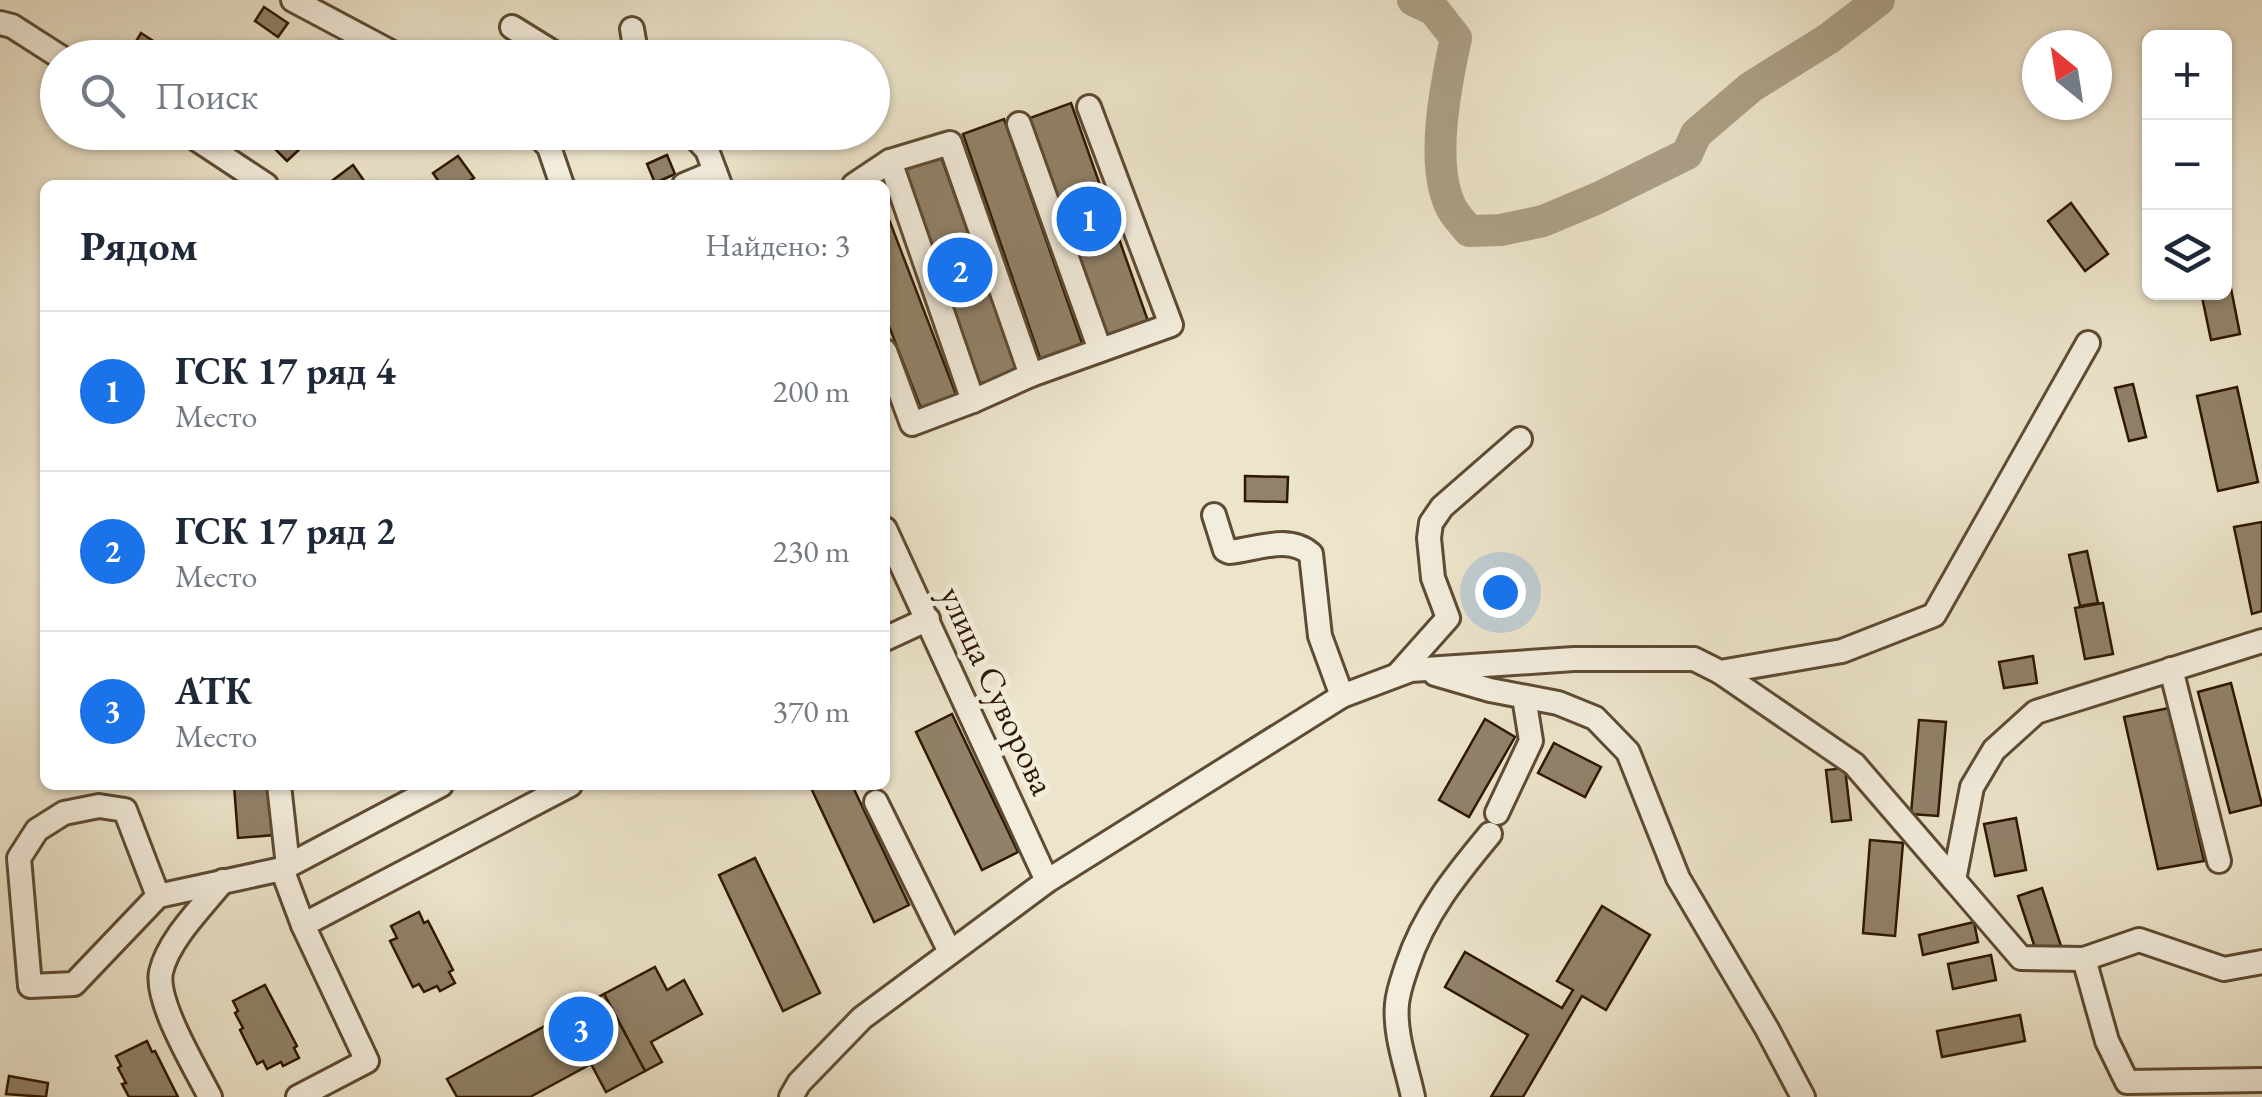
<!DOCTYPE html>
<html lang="ru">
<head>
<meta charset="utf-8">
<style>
  body { margin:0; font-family:"EB Garamond",serif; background:#f2f2f3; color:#1f2937 }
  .controls { position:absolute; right:30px; top:30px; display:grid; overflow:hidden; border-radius:15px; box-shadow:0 2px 8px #0004 }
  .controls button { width:90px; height:90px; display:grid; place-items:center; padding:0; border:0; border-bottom:2px solid #e0e1e3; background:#fff; color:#1f2937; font:50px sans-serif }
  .compass { position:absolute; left:2022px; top:30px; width:90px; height:90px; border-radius:50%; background:#fff; box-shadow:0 2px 8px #0004; rotate:330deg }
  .you { position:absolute; left:1500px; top:592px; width:35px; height:35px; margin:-25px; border:8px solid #fff; border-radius:50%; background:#1a73e8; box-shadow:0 0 0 15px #1a73e833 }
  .badge { display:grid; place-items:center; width:65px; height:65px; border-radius:50%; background:#1a73e8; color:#fff; font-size:32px; font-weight:700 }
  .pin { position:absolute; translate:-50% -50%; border:5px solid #fff; box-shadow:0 2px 10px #0006 }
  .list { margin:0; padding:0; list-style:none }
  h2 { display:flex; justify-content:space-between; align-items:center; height:130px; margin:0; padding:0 40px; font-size:42px }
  h2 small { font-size:32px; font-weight:400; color:#747a83 }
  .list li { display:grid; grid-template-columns:65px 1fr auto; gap:30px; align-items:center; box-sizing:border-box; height:160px; padding:0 40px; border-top:2px solid #e0e1e3 }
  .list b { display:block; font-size:38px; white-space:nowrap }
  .list p { margin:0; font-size:32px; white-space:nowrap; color:#747a83 }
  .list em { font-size:32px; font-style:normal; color:#747a83 }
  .icon { flex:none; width:55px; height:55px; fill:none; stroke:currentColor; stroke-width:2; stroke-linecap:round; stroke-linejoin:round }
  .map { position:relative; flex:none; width:2262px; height:1097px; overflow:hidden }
  .search { position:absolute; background:#fff; box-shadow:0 2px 8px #0004; left:40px; top:40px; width:850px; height:110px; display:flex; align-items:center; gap:25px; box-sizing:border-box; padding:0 35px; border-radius:55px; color:#747a83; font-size:38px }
  .panel { position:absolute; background:#fff; box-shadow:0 2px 8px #0004; left:40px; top:180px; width:850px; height:610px; border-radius:15px }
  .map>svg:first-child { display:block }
</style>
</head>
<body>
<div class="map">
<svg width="2262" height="1097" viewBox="0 0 2262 1097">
  <rect width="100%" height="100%" fill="#ece4cb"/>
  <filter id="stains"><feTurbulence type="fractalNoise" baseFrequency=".002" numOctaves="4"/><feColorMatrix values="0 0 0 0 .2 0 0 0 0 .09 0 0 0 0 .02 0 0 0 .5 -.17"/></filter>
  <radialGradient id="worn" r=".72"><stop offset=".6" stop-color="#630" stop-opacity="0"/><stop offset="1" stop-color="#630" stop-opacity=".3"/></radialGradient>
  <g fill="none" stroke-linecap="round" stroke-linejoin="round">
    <path stroke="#ab9f86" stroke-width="32" d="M1413 0 1434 10 1456 38C1446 84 1430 162 1450 205 1454 215 1463 223 1469 231L1501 230 1543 221 1598 198 1687 154 1696 134 1751 87 1828 39 1879 0"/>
  </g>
  <g fill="#91826a" stroke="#2e1800" stroke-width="2.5">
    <path d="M264 7 288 23 278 37 255 21Z"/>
    <path d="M141 33 167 50 162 58H147L132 48Z"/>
    <path d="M1071 103 1148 321 1106 336 1030 118Z"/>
    <path d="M1004 119 1083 346 1041 361 963 134Z"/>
    <path d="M291 134 303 146 287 161 275 149Z"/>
    <path d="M940 154 1018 372 980 386 901 167Z"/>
    <path d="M667 155 675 174 655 183 647 164Z"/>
    <path d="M458 156 474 178 463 185H441L433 173Z"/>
    <path d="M353 165 367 185H337L333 180Z"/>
    <path d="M2071 203 2108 254 2085 271 2048 221Z"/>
    <path d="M885 209 957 397 922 411 885 316Z"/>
    <path d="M2225 258 2240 334 2211 340 2201 292H2224Z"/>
    <path d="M2133 384 2146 437 2129 441 2115 388Z"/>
    <path d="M2237 387 2258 482 2218 491 2197 396Z"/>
    <path d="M1245 476 1288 477 1287 502 1245 501Z"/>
    <path d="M2262 522V611L2252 614 2234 527Z"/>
    <path d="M2087 551 2098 603 2080 606 2069 555Z"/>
    <path d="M2103 603 2113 654 2085 659 2075 608Z"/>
    <path d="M2033 656 2037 683 2004 688 1999 662Z"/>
    <path d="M2231 683 2262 805 2230 813 2198 692Z"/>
    <path d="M2169 708 2204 861 2158 869 2124 717Z"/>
    <path d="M952 714 1018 852 982 870 916 732Z"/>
    <path d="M1485 719 1515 737 1469 817 1439 800Z"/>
    <path d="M1919 720 1946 722 1938 816 1911 814Z"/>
    <path d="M1554 743 1601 767 1585 797 1538 773Z"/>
    <path d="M1845 768 1851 820 1832 822 1826 770Z"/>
    <path d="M234 785H271L274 835 238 838Z"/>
    <path d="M823 785H852L909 905 874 922 812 790Z"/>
    <path d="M2016 818 2026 870 1995 876 1984 824Z"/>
    <path d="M1870 840 1903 843 1895 936 1863 933Z"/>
    <path d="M755 858 820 993 783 1011 719 875Z"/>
    <path d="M2042 888 2061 946 2037 954 2018 896Z"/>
    <path d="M1602 906 1650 935 1606 1010 1582 996 1523 1097H1491L1528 1035 1445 987 1465 952 1562 1008 1573 990 1557 981Z"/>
    <path d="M419 912 424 923 428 921 453 970 449 972 455 983 440 991 437 986 424 992 419 984 413 987 390 941 397 938 391 926Z"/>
    <path d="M1974 922 1978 942 1923 955 1919 935Z"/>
    <path d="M1991 955 1996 980 1953 989 1948 964Z"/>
    <path d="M655 967 667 990 684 980 702 1014 651 1042 662 1062 645 1071 604 994Z"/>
    <path d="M265 985 297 1046 294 1048 299 1058 283 1066 281 1062 267 1069 263 1061 257 1064 240 1030 243 1028 235 1013 238 1011 233 1001Z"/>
    <path d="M604 994 645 1071 606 1092 591 1064 530 1097H457L447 1079Z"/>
    <path d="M2020 1015 2025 1041 1942 1057 1937 1031Z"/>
    <path d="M147 1041 152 1052 155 1051 178 1097H129L122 1084 126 1083 118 1068 121 1066 116 1056Z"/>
    <path d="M9 1076 48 1083 46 1097 6 1094Z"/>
  </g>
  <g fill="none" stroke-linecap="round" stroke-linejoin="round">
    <g stroke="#5e4b33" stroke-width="28">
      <g id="minor">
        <path d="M293 0 402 58"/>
        <path d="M0 23 12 26 62 58"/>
        <path d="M512 27 562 58"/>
        <path d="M632 29 637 58"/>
        <path d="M1019 124 1100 350"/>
        <path d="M186 132 266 185"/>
        <path d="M535 132 549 147 562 185"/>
        <path d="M690 132 707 150 720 185"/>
        <path d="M890 161 973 401"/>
        <path d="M684 185 715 172"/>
        <path d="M854 185 890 161 950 143 1031 375"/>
        <path d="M885 351 912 424 973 401 1031 375 1171 325 1089 107"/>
        <path d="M1214 515 1225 550 1229 552C1255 550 1288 534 1311 554L1320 636 1342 696"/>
        <path d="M885 529 1047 881"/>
        <path d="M885 639 928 619"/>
        <path d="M2262 641 2036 712 1994 750 1972 787 1954 880 2021 958 2084 959 2139 940 2224 969 2262 962"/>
        <path d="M2171 669 2219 861"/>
        <path d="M1720 672 1854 764 1954 880"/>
        <path d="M1399 673 1448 618 1433 578 1429 538 1431 523 1442 507 1520 439"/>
        <path d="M1435 674 1490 690 1558 703 1595 718 1628 752 1678 878 1767 1029 1803 1097"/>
        <path d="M279 785 288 866"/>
        <path d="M876 802 950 952"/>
        <path d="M1497 813 1531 741 1524 697"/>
        <path d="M282 869 303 925 367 1061 298 1097"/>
        <path d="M158 896 125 810 99 806 64 813 37 830 19 858 30 986 74 984 158 896 282 869 441 785"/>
        <path d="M303 925 570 785"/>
        <path d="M2084 959 2107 1041 2127 1082 2262 1080"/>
        <path d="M210 1097C196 1069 155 1002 161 972 168 940 203 906 223 881"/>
        <path d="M791 1097 799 1083 862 1018 1047 881 1342 696 1411 670 1574 659H1694L1720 672 1842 651 1934 615 2088 343"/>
        <path d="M1413 1097C1407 1068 1394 1034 1397 1004 1398 991 1403 978 1407 966 1424 914 1456 875 1490 834"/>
      </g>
    </g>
    <use href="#minor" stroke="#f3eddd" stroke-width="22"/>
  </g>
  <g text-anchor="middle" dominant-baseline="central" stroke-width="10" stroke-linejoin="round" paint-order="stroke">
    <g font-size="35" fill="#2e1800" stroke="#f3eddd">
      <text transform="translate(998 690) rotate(65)">улица Суворова</text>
    </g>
  </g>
  <rect width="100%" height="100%" filter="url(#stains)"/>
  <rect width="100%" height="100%" fill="url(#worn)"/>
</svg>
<div class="controls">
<button>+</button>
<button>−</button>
<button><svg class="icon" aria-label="layers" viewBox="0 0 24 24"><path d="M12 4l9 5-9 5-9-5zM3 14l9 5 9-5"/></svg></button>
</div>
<svg class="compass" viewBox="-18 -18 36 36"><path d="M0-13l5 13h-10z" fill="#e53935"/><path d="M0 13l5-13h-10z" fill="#747a83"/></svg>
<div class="you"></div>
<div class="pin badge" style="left:1089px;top:219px">1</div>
<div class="pin badge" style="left:960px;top:270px">2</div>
<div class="pin badge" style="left:581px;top:1029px">3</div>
<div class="search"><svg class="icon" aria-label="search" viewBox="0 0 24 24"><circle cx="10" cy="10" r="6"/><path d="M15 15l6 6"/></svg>Поиск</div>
<section class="panel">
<h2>Рядом<small>Найдено: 3</small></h2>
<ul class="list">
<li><span class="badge">1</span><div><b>ГСК 17 ряд 4</b><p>Место</p></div><em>200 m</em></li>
<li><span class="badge">2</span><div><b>ГСК 17 ряд 2</b><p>Место</p></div><em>230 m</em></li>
<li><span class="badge">3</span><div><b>АТК</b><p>Место</p></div><em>370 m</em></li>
</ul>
</section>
</div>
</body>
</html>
